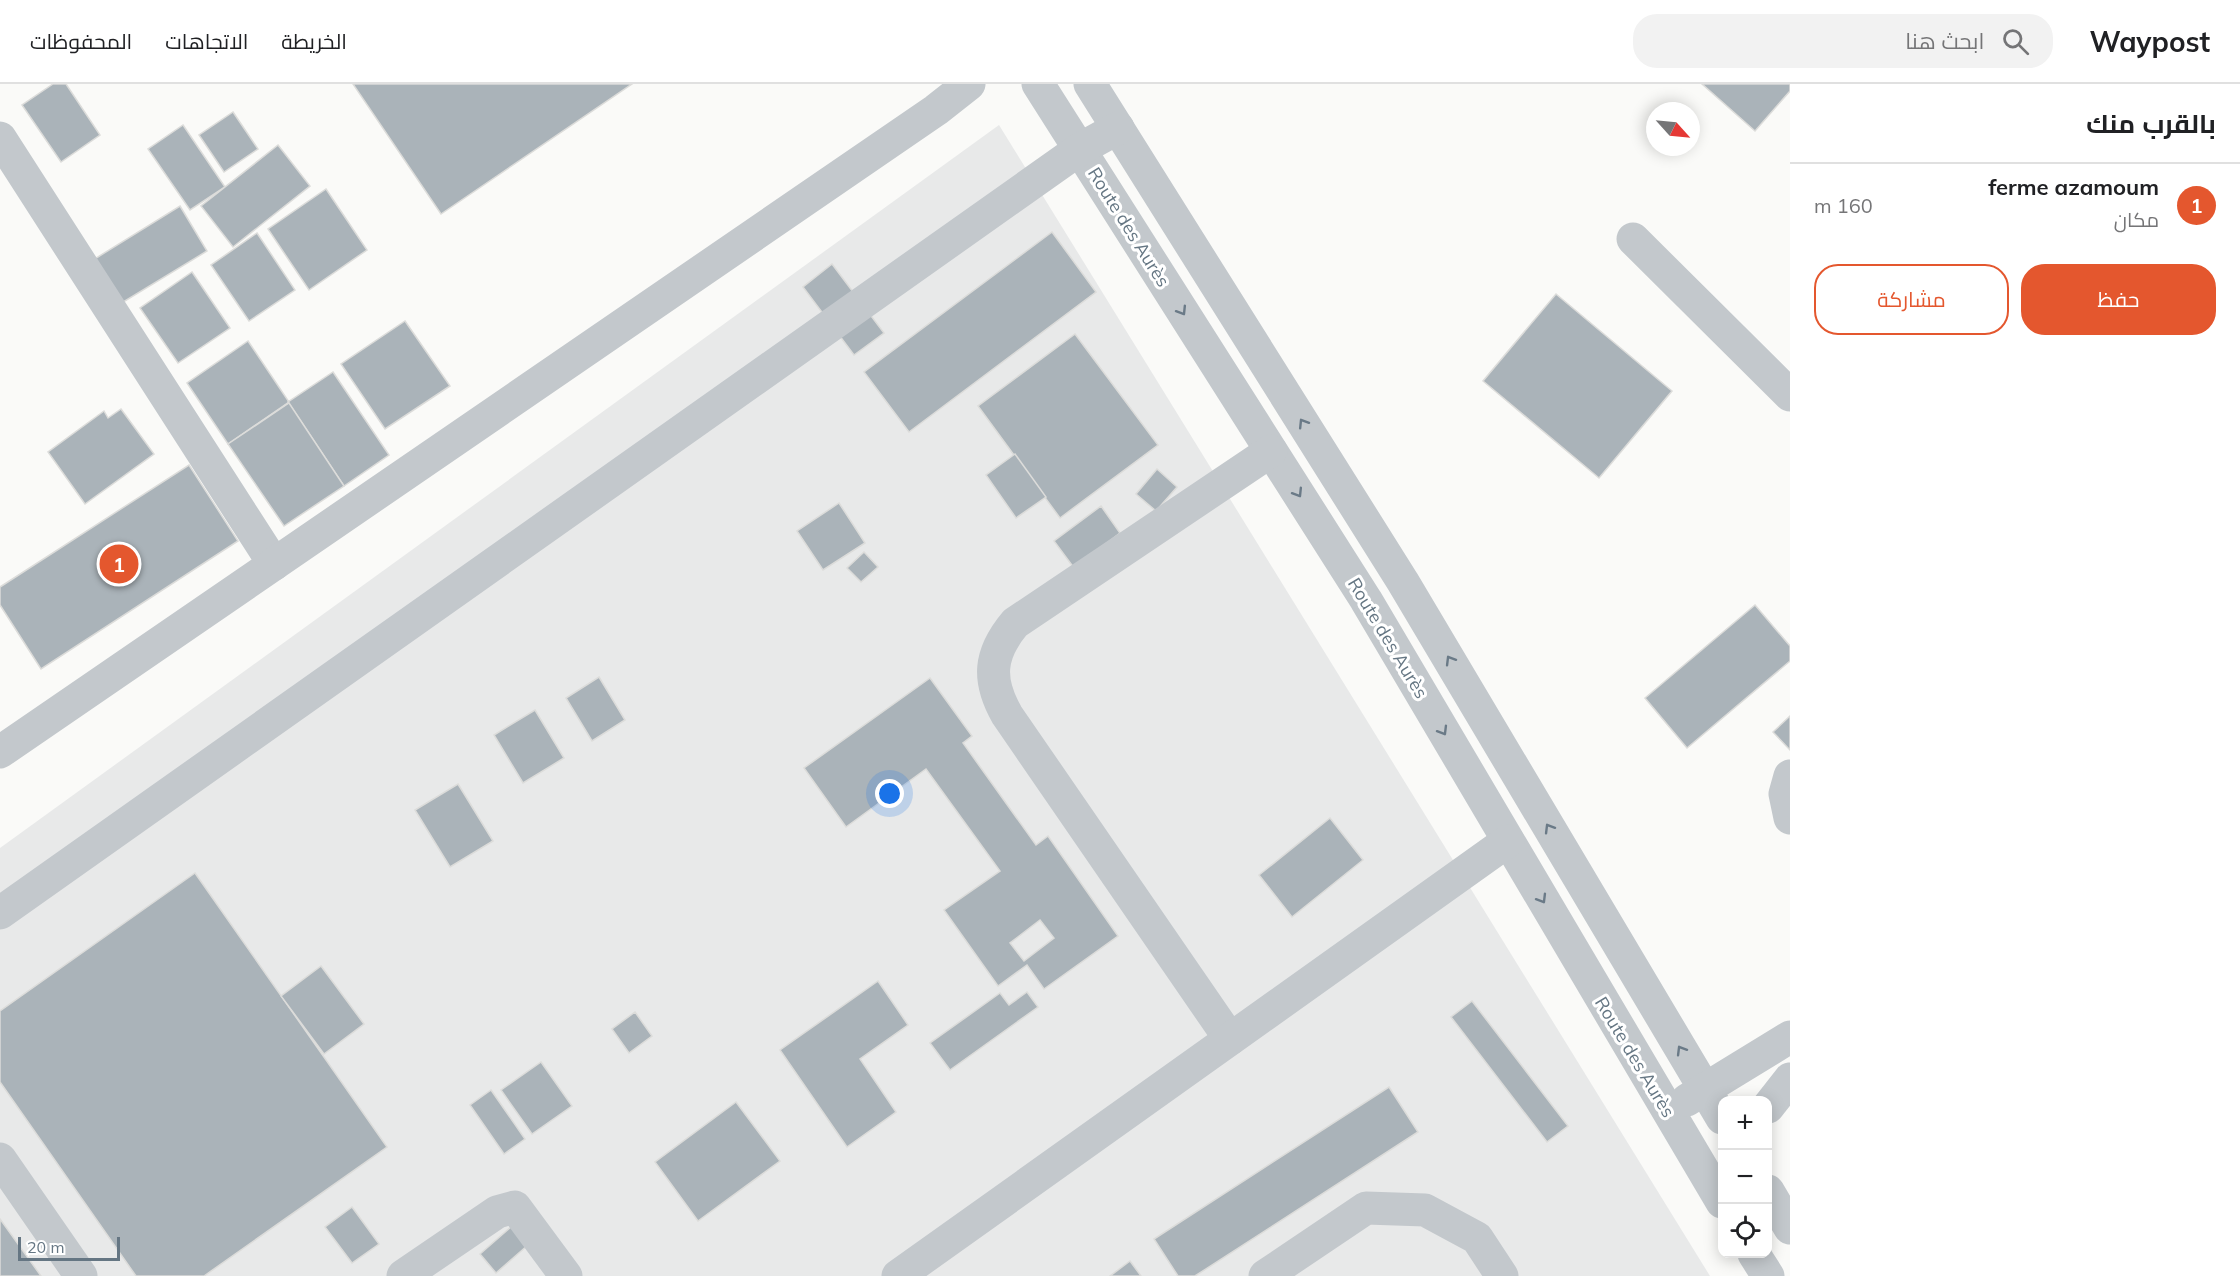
<!DOCTYPE html>
<html lang="ar">
<head>
<meta charset="utf-8">
<style>
  body { margin:0; font-family:Mulish,Cairo,sans-serif; background:#f2f2f2; color:#202124; direction:rtl }
  .controls { position:absolute; right:18px; bottom:18px; display:grid; overflow:hidden; border-radius:12px; box-shadow:0 3px 15px #0003 }
  .controls button { width:54px; height:54px; display:grid; place-items:center; padding:0; border:0; border-bottom:2px solid #e0e0e0; background:#fff; color:#202124; font:30px sans-serif }
  .compass { position:absolute; left:1646px; top:18px; width:54px; height:54px; border-radius:50%; background:#fff; box-shadow:0 3px 15px #0003; rotate:117deg }
  .scale { position:absolute; left:18px; bottom:15px; width:102px; box-sizing:border-box; padding-left:6px; border:3px solid #657683; border-top:0; font-size:16px; line-height:21px; white-space:nowrap; color:#657683; -webkit-text-stroke:4px #fff; paint-order:stroke }
  .you { position:absolute; left:890px; top:710px; width:21px; height:21px; margin:-15px; border:4px solid #fff; border-radius:50%; background:#1a73e8; box-shadow:0 0 0 9px #1a73e833 }
  .badge { display:grid; place-items:center; width:39px; height:39px; border-radius:50%; background:#e4572e; color:#fff; font-size:20px; font-weight:700 }
  .pin { position:absolute; translate:-50% -50%; border:3px solid #fff; box-shadow:0 2px 6px #0006 }
  .list { margin:0; padding:0; list-style:none }
  h2 { display:flex; justify-content:space-between; align-items:center; height:78px; margin:0; padding:0 24px; font-size:26px }
  h2 small { font-size:20px; font-weight:400; color:#757577 }
  .list li { display:grid; grid-template-columns:39px 1fr auto; gap:18px; align-items:center; box-sizing:border-box; height:84px; padding:0 24px; border-top:2px solid #e0e0e0 }
  .list b { display:block; font-size:22px; white-space:nowrap }
  .list p { margin:0; font-size:20px; white-space:nowrap; color:#757577 }
  .list em { font-size:20px; font-style:normal; color:#757577 }
  .actions { display:flex; gap:12px; padding:18px 24px }
  .actions a { flex:1; padding:14px 0; border:2px solid #e4572e; border-radius:24px; text-align:center; font-size:21px; color:#e4572e }
  .actions .main { background:#e4572e; color:#fff }
  .icon { flex:none; width:33px; height:33px; fill:none; stroke:currentColor; stroke-width:2; stroke-linecap:round; stroke-linejoin:round }
  .map { position:relative; flex:none; width:1790px; height:1192px; overflow:hidden; direction:ltr }
  header { display:flex; align-items:center; gap:36px; box-sizing:border-box; height:84px; padding:0 30px; background:#fff; border-bottom:2px solid #e0e0e0 }
  header strong { font-size:28px }
  nav { display:flex; gap:33px; margin-inline-start:auto; font-size:21px }
  .search { width:420px; height:54px; background:#f2f2f2; display:flex; align-items:center; gap:15px; box-sizing:border-box; padding:0 21px; border-radius:24px; color:#757577; font-size:22px }
  main { display:flex }
  aside { flex:1; background:#fff }
  .map>svg:first-child { display:block }
</style>
</head>
<body>
<header>
<strong>Waypost</strong>
<div class="search"><svg class="icon" aria-label="search" viewBox="0 0 24 24"><circle cx="10" cy="10" r="6"/><path d="M15 15l6 6"/></svg>ابحث هنا</div>
<nav><a>الخريطة</a><a>الاتجاهات</a><a>المحفوظات</a></nav>
</header>
<main>
<aside>
<h2>بالقرب منك<small></small></h2>
<ul class="list">
<li><span class="badge">1</span><div><b>ferme azamoum</b><p>مكان</p></div><em>160 m</em></li>
</ul>
<div class="actions"><a class="main">حفظ</a><a>مشاركة</a></div>
</aside>
<div class="map">
<svg width="1790" height="1192" viewBox="0 0 1790 1192">
  <rect width="100%" height="100%" fill="#fafaf8"/>
  <path fill="#e8e9e9" d="M999 41 1710 1192H0V764Z"/>
  <g fill="#aab3b9" stroke="#dcdcda" stroke-width="1.5" fill-rule="evenodd">
    <path d="M53 0H66L100 51 61 78 22 21Z"/>
    <path d="M353 0H632L441 130Z"/>
    <path d="M1702 0H1790V7L1755 47Z"/>
    <path d="M233 28 258 65 224 88 199 51Z"/>
    <path d="M183 41 225 103 190 126 148 65Z"/>
    <path d="M278 61 310 102 233 163 201 122Z"/>
    <path d="M326 105 367 166 309 206 268 145Z"/>
    <path d="M180 122 207 167 120 220 93 176Z"/>
    <path d="M1052 148 1096 208 909 348 864 288Z"/>
    <path d="M257 149 295 206 249 237 211 181Z"/>
    <path d="M832 180 884 249 854 271 803 203Z"/>
    <path d="M192 188 230 244 178 279 140 224Z"/>
    <path d="M1556 210 1672 307 1599 394 1483 297Z"/>
    <path d="M405 237 450 302 385 345 341 280Z"/>
    <path d="M1075 250 1158 361 1060 434 978 322Z"/>
    <path d="M248 257 289 318 228 360 187 299Z"/>
    <path d="M333 288 389 371 344 402 288 318Z"/>
    <path d="M289 319 344 402 284 442 228 360Z"/>
    <path d="M121 325 154 370 85 420 48 368 104 327 108 334Z"/>
    <path d="M1015 370 1046 413 1016 434 986 391Z"/>
    <path d="M189 381 238 457 41 585 0 521V503Z"/>
    <path d="M1157 385 1177 403 1156 427 1136 410Z"/>
    <path d="M839 419 865 459 823 486 797 447Z"/>
    <path d="M1101 422 1120 449 1074 484 1054 457Z"/>
    <path d="M864 468 878 483 861 498 847 484Z"/>
    <path d="M1755 521 1790 562V577L1687 664 1645 614Z"/>
    <path d="M599 593 625 636 592 657 566 614Z"/>
    <path d="M930 594 972 652 963 659 1036 761 1048 752 1118 852 1044 905 1027 881 998 902 944 826 1000 787 926 685 846 743 804 684ZM1040 836 1054 854 1024 877 1010 859Z"/>
    <path d="M535 626 564 674 523 699 494 651Z"/>
    <path d="M1790 632V666L1773 648Z"/>
    <path d="M458 700 493 757 450 783 415 726Z"/>
    <path d="M1330 734 1363 776 1292 833 1259 791Z"/>
    <path d="M195 789 387 1063 204 1192H136L0 998V927Z"/>
    <path d="M321 882 364 940 324 970 281 912Z"/>
    <path d="M878 897 908 941 860 975 896 1028 847 1063 780 966Z"/>
    <path d="M1027 908 1038 923 950 986 930 959 1000 909 1009 921Z"/>
    <path d="M1472 917 1568 1042 1547 1058 1451 933Z"/>
    <path d="M635 928 652 952 629 969 612 945Z"/>
    <path d="M541 978 572 1022 532 1050 501 1006Z"/>
    <path d="M1389 1003 1418 1048 1195 1192H1178L1154 1155Z"/>
    <path d="M491 1006 525 1055 504 1070 470 1021Z"/>
    <path d="M736 1018 780 1077 698 1137 655 1078Z"/>
    <path d="M352 1123 379 1160 352 1179 325 1143Z"/>
    <path d="M0 1135 41 1192H0Z"/>
    <path d="M512 1142 528 1161 496 1189 480 1170Z"/>
    <path d="M1130 1177 1141 1192H1110Z"/>
  </g>
  <g fill="none" stroke-linecap="round" stroke-linejoin="round">
    <g stroke="#c3c8cc" stroke-width="33">
      <path d="M1038 0 1366 516 1722 1118"/>
      <path d="M1090 0 1403 498 1722 1034"/>
      <path d="M0 54 274 480"/>
      <path d="M1633 155 1790 311"/>
      <path d="M0 668 936 26 969 0"/>
      <path d="M1790 692 1785 710 1790 734"/>
      <path d="M0 829 1080 65 1118 44"/>
      <path d="M1230 955 1007 631C987 596 989 570 1015 539L1271 367"/>
      <path d="M1687 1016 1790 953"/>
      <path d="M1768 1023 1790 995"/>
      <path d="M0 1075 81 1192"/>
      <path d="M1768 1107 1790 1144"/>
      <path d="M1754 1170 1768 1192"/>
      <path d="M403 1192 497 1128 515 1123 566 1192"/>
      <path d="M898 1192 1508 757"/>
      <path d="M1265 1192 1366 1124 1425 1126 1477 1154 1502 1192"/>
    </g>
  </g>
  <defs><path id="oneway-chevron" d="M-2-3.5L2.5 0L-2 3.5" fill="none" stroke-width="1.6" stroke-linecap="round" stroke-linejoin="round" transform="scale(1.5)"/></defs>
  <g stroke="#6a7a87">
    <use href="#oneway-chevron" transform="translate(1182 227) rotate(58)"/>
    <use href="#oneway-chevron" transform="translate(1303 339) rotate(-122)"/>
    <use href="#oneway-chevron" transform="translate(1298 409) rotate(58)"/>
    <use href="#oneway-chevron" transform="translate(1450 576) rotate(-121)"/>
    <use href="#oneway-chevron" transform="translate(1443 647) rotate(59)"/>
    <use href="#oneway-chevron" transform="translate(1549 744) rotate(-121)"/>
    <use href="#oneway-chevron" transform="translate(1542 815) rotate(59)"/>
    <use href="#oneway-chevron" transform="translate(1681 966) rotate(-121)"/>
  </g>
  <g text-anchor="middle" dominant-baseline="central" stroke-width="6" stroke-linejoin="round" paint-order="stroke">
    <g font-size="18" fill="#657683" stroke="#fff">
      <text transform="translate(1129 143) rotate(58)">Route des Aurès</text>
      <text transform="translate(1388 554) rotate(59)">Route des Aurès</text>
      <text transform="translate(1635 973) rotate(59)">Route des Aurès</text>
    </g>
  </g>
</svg>
<div class="controls">
<button>+</button>
<button>−</button>
<button><svg class="icon" aria-label="locate" viewBox="0 0 24 24"><circle cx="12" cy="12" r="6"/><path d="M12 2v4M12 18v4M2 12h4M18 12h4"/></svg></button>
</div>
<svg class="compass" viewBox="-18 -18 36 36"><path d="M0-13l5 13h-10z" fill="#e53935"/><path d="M0 13l5-13h-10z" fill="#757577"/></svg>
<div class="scale">20 m</div>
<div class="you"></div>
<div class="pin badge" style="left:119px;top:480px">1</div>
</div>
</main>
</body>
</html>
